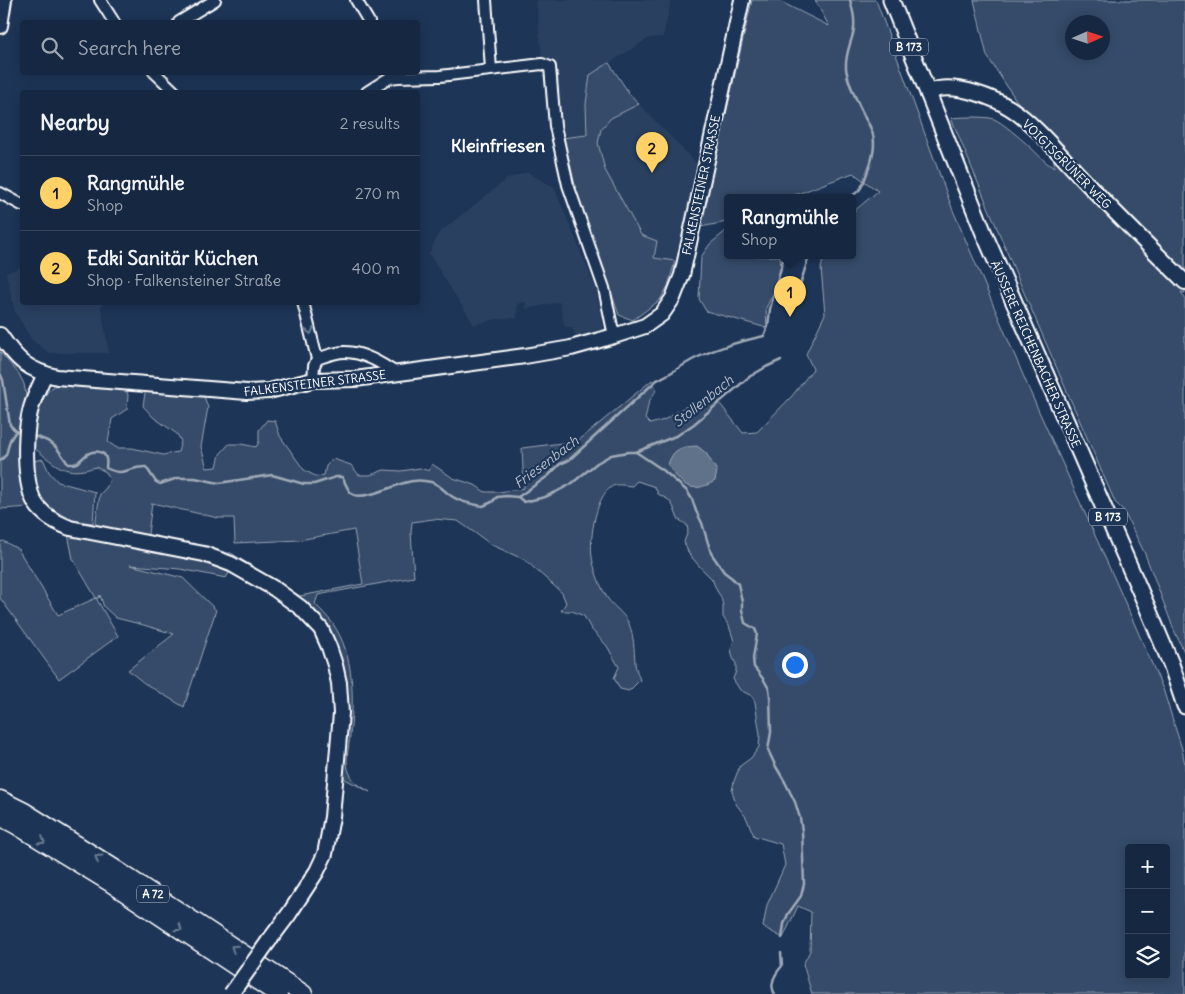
<!DOCTYPE html>
<html lang="en">
<head>
<meta charset="utf-8">
<style>
  body { margin:0; font-family:Delius,sans-serif; background:#1f3048; color:#f1f3f6 }
  .controls { position:absolute; right:15px; bottom:15px; display:grid; overflow:hidden; border-radius:5px; box-shadow:0 2px 12px #0003 }
  .controls button { width:45px; height:45px; display:grid; place-items:center; padding:0; border:0; border-bottom:1px solid #35445a; background:#162841; color:#f1f3f6; font:25px sans-serif }
  .compass { position:absolute; left:1065px; top:15px; width:45px; height:45px; border-radius:50%; background:#162841; box-shadow:0 2px 12px #0003; rotate:87deg }
  .you { position:absolute; left:794px; top:664px; width:18px; height:18px; margin:-12px; border:4px solid #fff; border-radius:50%; background:#1a73e8; box-shadow:0 0 0 8px #1a73e833 }
  .badge { display:grid; place-items:center; width:32px; height:32px; border-radius:50%; background:#ffd166; color:#111; font-size:16px; font-weight:700 }
  .pin { position:absolute; translate:-50% -41px; filter:drop-shadow(0 1px 2px #0008) }
  .pin::after { content:''; position:absolute; top:26px; width:18px; height:15px; background:inherit; clip-path:polygon(0 0,100% 0,50% 100%) }
  .popup { position:absolute; left:724px; top:194px; width:132px; height:65px; box-sizing:border-box; display:grid; place-content:center; border-radius:5px; background:#162841; filter:drop-shadow(0 1px 4px #0005); font-size:16px; white-space:nowrap; color:#9ea6b1 }
  .popup b { font-size:19px; color:#f1f3f6 }
  .popup::after { content:''; position:absolute; left:50%; top:100%; margin-left:-10px; border:10px solid transparent; border-top-color:#162841 }
  .list { margin:0; padding:0; list-style:none }
  h2 { display:flex; justify-content:space-between; align-items:center; height:65px; margin:0; padding:0 20px; font-size:21px }
  h2 small { font-size:16px; font-weight:400; color:#9ea6b1 }
  .list li { display:grid; grid-template-columns:32px 1fr auto; gap:15px; align-items:center; box-sizing:border-box; height:75px; padding:0 20px; border-top:1px solid #35445a }
  .list b { display:block; font-size:19px; white-space:nowrap }
  .list p { margin:0; font-size:16px; white-space:nowrap; color:#9ea6b1 }
  .list em { font-size:16px; font-style:normal; color:#9ea6b1 }
  .icon { flex:none; width:28px; height:28px; fill:none; stroke:currentColor; stroke-width:2; stroke-linecap:round; stroke-linejoin:round }
  .map { position:relative; flex:none; width:1185px; height:994px; overflow:hidden }
  .search { position:absolute; background:#162841; box-shadow:0 2px 12px #0003; left:20px; top:20px; width:400px; height:55px; display:flex; align-items:center; gap:12px; box-sizing:border-box; padding:0 18px; border-radius:5px; color:#9ea6b1; font-size:19px }
  .panel { position:absolute; background:#162841; box-shadow:0 2px 12px #0003; left:20px; top:90px; width:400px; height:215px; border-radius:5px }
  .map>svg:first-child { display:block }
</style>
</head>
<body>
<div class="map">
<svg width="1185" height="994" viewBox="0 0 1185 994">
  <rect width="100%" height="100%" fill="#1d3557"/>
  <filter id="ink" filterUnits="userSpaceOnUse"><feTurbulence type="fractalNoise" baseFrequency=".02" numOctaves="2"/><feDisplacementMap in="SourceGraphic" scale="10" xChannelSelector="R" yChannelSelector="G"/><feConvolveMatrix kernelMatrix="1 2 1 2 8 2 1 2 1" color-interpolation-filters="sRGB"/></filter>
  <g filter="url(#ink)">
    <g fill="#2a4161">
      <path d="M536 0H671L663 37 649 38 589 76 586 104 587 135 562 138 558 125 552 64 542 58Z"/>
      <path d="M639 104 698 165 675 261 654 258 657 241 641 235 605 170 598 143 601 129 611 118Z"/>
      <path d="M527 172 554 187 596 289 603 331 581 339 576 337 572 327H565L559 302 526 309V302L517 304V318L497 319 474 325 429 254 439 233 507 179Z"/>
      <path d="M22 267V302L104 303 101 307 109 353H49L32 340 15 312 6 273Z"/>
    </g>
    <g fill="#364b69" stroke="#9aa5b4" fill-rule="evenodd">
      <path d="M752 0H777L829 26 815 0H876L952 208 1032 396 1116 582 1163 689 1182 749 1185 765V994H812L803 964 810 951 811 912 798 906 783 938 763 927 767 905 785 865 781 844 754 836 746 817 736 804 732 791 734 781 740 766 751 758 759 747 760 735 755 702 752 696 740 690 733 679 736 671V664L733 658 731 649 734 641 729 626 723 617V606L721 597 717 591 712 579 700 567 689 554 684 542 688 531 687 525 678 519 673 506 669 500 658 494 655 487 637 481 632 486C627 486 621 484 616 485 596 489 589 540 592 557 594 569 599 583 605 594 610 605 624 612 629 624 634 636 634 649 635 662 635 668 638 674 640 680L629 691 620 689 614 678 619 667 607 646 591 629 584 616 572 611H561L566 603 562 593 525 560 492 545 458 521 433 519 412 522 411 532 414 577 318 595 315 604C321 610 328 617 333 624 355 656 354 700 350 736 349 748 344 763 350 774 354 783 362 787 370 792L343 778 342 772 347 711 346 688 342 662 331 638 225 555 226 553H231L300 596 363 584 354 530 299 540 235 543 234 518H218L152 503 148 534 152 546 176 551 231 569 226 578 180 569 130 565 183 578 216 610 184 707 144 683 128 670 174 634 140 624 116 618 104 607 100 595 99 598H96L118 636 59 679 0 598V542L3 541 18 549 58 615 96 598 73 559 68 534 87 536 95 525 100 494 106 488 110 480 106 472 96 467C64 477 58 466 34 448V424L41 402 48 391 57 384 69 383 124 385 128 395 127 409 112 419 108 442 117 448H132L163 455 178 452 181 441 177 434 153 417 143 406 145 393 150 387 203 394 208 407 201 447 207 468 217 467 220 454 229 444H241L256 447 259 442V430L267 420 275 421 280 436 304 470 317 477 324 475 326 466 333 459 351 465 359 475H370L384 470 401 471 420 468 429 471 432 464 453 478 475 485 485 492H499L524 488 522 448 578 441 652 380C659 393 655 390 649 402 647 407 647 414 645 419L650 424 664 420 683 408 713 395 743 433 757 432 792 396 813 369 806 354 825 314 821 268 824 256H852L853 212 878 191 853 173 787 198H728L727 222 700 227ZM1129 848H1166V975H1129Z"/>
      <path d="M974 0H1185V293L1181 292 1185 298V654L1174 630 1145 554 1123 510 1115 502 1022 288 951 118C959 117 986 116 994 119 1002 122 1021 139 1028 145 1037 153 1044 162 1054 168V139L1016 100 987 56ZM1072 22H1102V52H1072Z"/>
      <path d="M609 63 629 93 639 104 611 118 601 129 598 143 605 170 641 235 657 241 654 258 675 261 668 286 660 300 633 320 619 315 577 195 562 138 587 135 586 104 590 75Z"/>
      <path d="M727 230 728 256H780L781 270 776 288 766 308 767 328 706 311 699 299 701 257 710 244Z"/>
      <path d="M0 352 19 374 24 384 26 395 22 420 20 438 22 489 23 497 31 507 0 509Z"/>
      <path d="M43 459 49 472 58 482 95 492 93 523C85 522 77 522 69 520 56 516 43 504 38 492 34 483 34 471 34 461Z"/>
    </g>
    <path fill="#617289" stroke="#a0aab8" d="M697 446 706 453 717 471 715 481C690 495 682 485 668 465 673 448 681 447 697 446Z"/>
    <g fill="none" stroke-linecap="round" stroke-linejoin="round">
      <g stroke="#a0aab8" stroke-width="2.5">
        <path d="M847 198C862 191 862 187 867 173 872 161 876 148 873 135 872 129 868 123 865 118 858 102 848 85 846 68 845 56 850 45 853 34 856 22 853 11 850 0"/>
        <path d="M799 288 809 256"/>
        <path d="M0 373 3 380 10 425 16 431 23 433"/>
        <path d="M31 435C54 442 55 444 68 464 78 465 80 460 86 455 93 450 105 450 106 459 107 462 106 465 106 468 126 478 128 466 146 467L156 482 160 484 178 478H195L219 483 272 475 304 484H314L336 477H342C345 482 348 491 352 494 362 501 393 486 404 483 412 480 423 480 431 482 439 484 444 491 450 495 459 502 472 504 483 506L492 502 497 497 506 496 518 497 548 476 560 464 569 460 657 380C671 374 682 365 696 358 719 347 738 342 764 336L768 326 770 309 784 256"/>
        <path d="M636 452 663 470 687 491 692 499 696 511 702 523 711 553 724 572 732 578 738 584 742 601V610L745 623 755 629 757 634 753 658 754 667 764 680 769 689 770 696 771 732 768 750 775 765 785 782 795 802 800 818 802 831 804 884 801 896 788 914 784 924 782 938"/>
        <path d="M0 461 6 455 10 440 16 431"/>
        <path d="M518 497 524 502 545 497 556 492 571 484 597 463 611 455 628 452H636L678 435 694 424 749 377 766 367 781 360"/>
        <path d="M775 994C769 985 775 974 782 966L781 953"/>
      </g>
      <g stroke="#fff" stroke-width="14">
        <g id="street">
          <path d="M100 0 114 22"/>
          <path d="M356 0 369 22"/>
          <path d="M486 0 491 69"/>
          <path d="M179 22 215 0"/>
          <path d="M154 72 175 92"/>
          <path d="M367 92 389 78 398 77 440 76 542 64 550 67 555 126 568 185 604 288 614 336"/>
          <path d="M0 193 22 205"/>
          <path d="M303 302 317 359 314 366 313 380"/>
          <path d="M317 359C326 356 335 352 345 352 363 352 381 363 396 373"/>
        </g>
      </g>
      <g stroke="#fff" stroke-width="18">
        <g id="secondary">
          <path d="M0 26 4 0"/>
          <path d="M928 94C931 92 935 90 938 89 960 85 992 97 1010 108 1035 124 1061 156 1081 177 1115 213 1150 247 1185 282"/>
          <path d="M0 335C17 360 27 370 57 377L247 392 269 391 313 380 355 379 525 356 571 348 614 336 645 326 662 314 673 298 682 275 742 0"/>
          <path d="M45 374C41 383 36 393 33 402 24 426 22 488 38 507 47 518 58 523 70 528L204 554 231 564 275 589 301 608 321 629 329 647 335 665 339 683 341 713 332 817 325 854 317 871 289 914 268 942"/>
        </g>
      </g>
      <g stroke="#fff" stroke-width="19">
        <path id="primary" d="M891 0 983 231 1148 609 1171 664 1185 706"/>
      </g>
      <g stroke="#fff" stroke-width="21">
        <g id="highway">
          <path d="M0 800 24 812 116 870 303 994"/>
          <path d="M0 816 17 825 110 882 278 994"/>
        </g>
      </g>
      <use href="#street" stroke="#1d3557" stroke-width="10"/>
      <use href="#secondary" stroke="#1d3557" stroke-width="14"/>
      <use href="#primary" stroke="#1d3557" stroke-width="15"/>
      <use href="#highway" stroke="#1d3557" stroke-width="18"/>
      <g stroke="#fff" stroke-width="18" stroke-linecap="butt">
        <path id="secondary-bridge" d="M231 994 268 942"/>
      </g>
      <use href="#secondary-bridge" stroke="#1d3557" stroke-width="14"/>
    </g>
    <defs><path id="oneway-chevron" d="M-2-3.5L2.5 0L-2 3.5" fill="none" stroke-width="1.6" stroke-linecap="round" stroke-linejoin="round" transform="scale(1.25)"/></defs>
    <g stroke="#6c7c92">
      <use href="#oneway-chevron" transform="translate(310 331) rotate(76)"/>
      <use href="#oneway-chevron" transform="translate(42 841) rotate(32)"/>
      <use href="#oneway-chevron" transform="translate(98 858) rotate(-148)"/>
      <use href="#oneway-chevron" transform="translate(179 928) rotate(34)"/>
      <use href="#oneway-chevron" transform="translate(234 948) rotate(-146)"/>
    </g>
  </g>
  <g text-anchor="middle" dominant-baseline="central" stroke-width="4.5" stroke-linejoin="round" paint-order="stroke">
    <g fill="#1d3557" stroke="#bbc2cd" stroke-width="1">
      <rect x="890" y="38.5" width="38" height="17" rx="4"/>
      <rect x="1089" y="508.5" width="38" height="17" rx="4"/>
      <rect x="137" y="885.5" width="32" height="17" rx="4"/>
    </g>
    <g font-size="11" font-weight="bold" fill="#fff">
      <text x="909" y="47">B 173</text>
      <text x="1108" y="517">B 173</text>
      <text x="153" y="894">A 72</text>
    </g>
    <g font-size="12" fill="#fff" stroke="#1d3557">
      <text transform="translate(1067 164) rotate(45)">VOIGTSGRÜNER WEG</text>
      <text transform="translate(701 185) rotate(-78)">FALKENSTEINER STRASSE</text>
      <text transform="translate(1036 354) rotate(66)">ÄUSSERE REICHENBACHER STRASSE</text>
      <text transform="translate(315 383) rotate(-7)">FALKENSTEINER STRASSE</text>
    </g>
    <g font-size="14" font-style="italic" fill="#b8c0ca" stroke="#1d3557">
      <text transform="translate(703 401) rotate(-39)">Stollenbach</text>
      <text transform="translate(546 462) rotate(-37)">Friesenbach</text>
    </g>
    <g font-size="18" font-weight="bold" fill="#fff" stroke="#1d3557">
      <text x="498" y="145">Kleinfriesen</text>
    </g>
  </g>
</svg>
<div class="controls">
<button>+</button>
<button>−</button>
<button><svg class="icon" aria-label="layers" viewBox="0 0 24 24"><path d="M12 4l9 5-9 5-9-5zM3 14l9 5 9-5"/></svg></button>
</div>
<svg class="compass" viewBox="-18 -18 36 36"><path d="M0-13l5 13h-10z" fill="#e53935"/><path d="M0 13l5-13h-10z" fill="#9ea6b1"/></svg>
<div class="you"></div>
<div class="pin badge" style="left:790px;top:317px">1</div>
<div class="popup"><b>Rangmühle</b>Shop</div>
<div class="pin badge" style="left:652px;top:173px">2</div>
<div class="search"><svg class="icon" aria-label="search" viewBox="0 0 24 24"><circle cx="10" cy="10" r="6"/><path d="M15 15l6 6"/></svg>Search here</div>
<section class="panel">
<h2>Nearby<small>2 results</small></h2>
<ul class="list">
<li><span class="badge">1</span><div><b>Rangmühle</b><p>Shop</p></div><em>270 m</em></li>
<li><span class="badge">2</span><div><b>Edki Sanitär Küchen</b><p>Shop · Falkensteiner Straße</p></div><em>400 m</em></li>
</ul>
</section>
</div>
</body>
</html>
